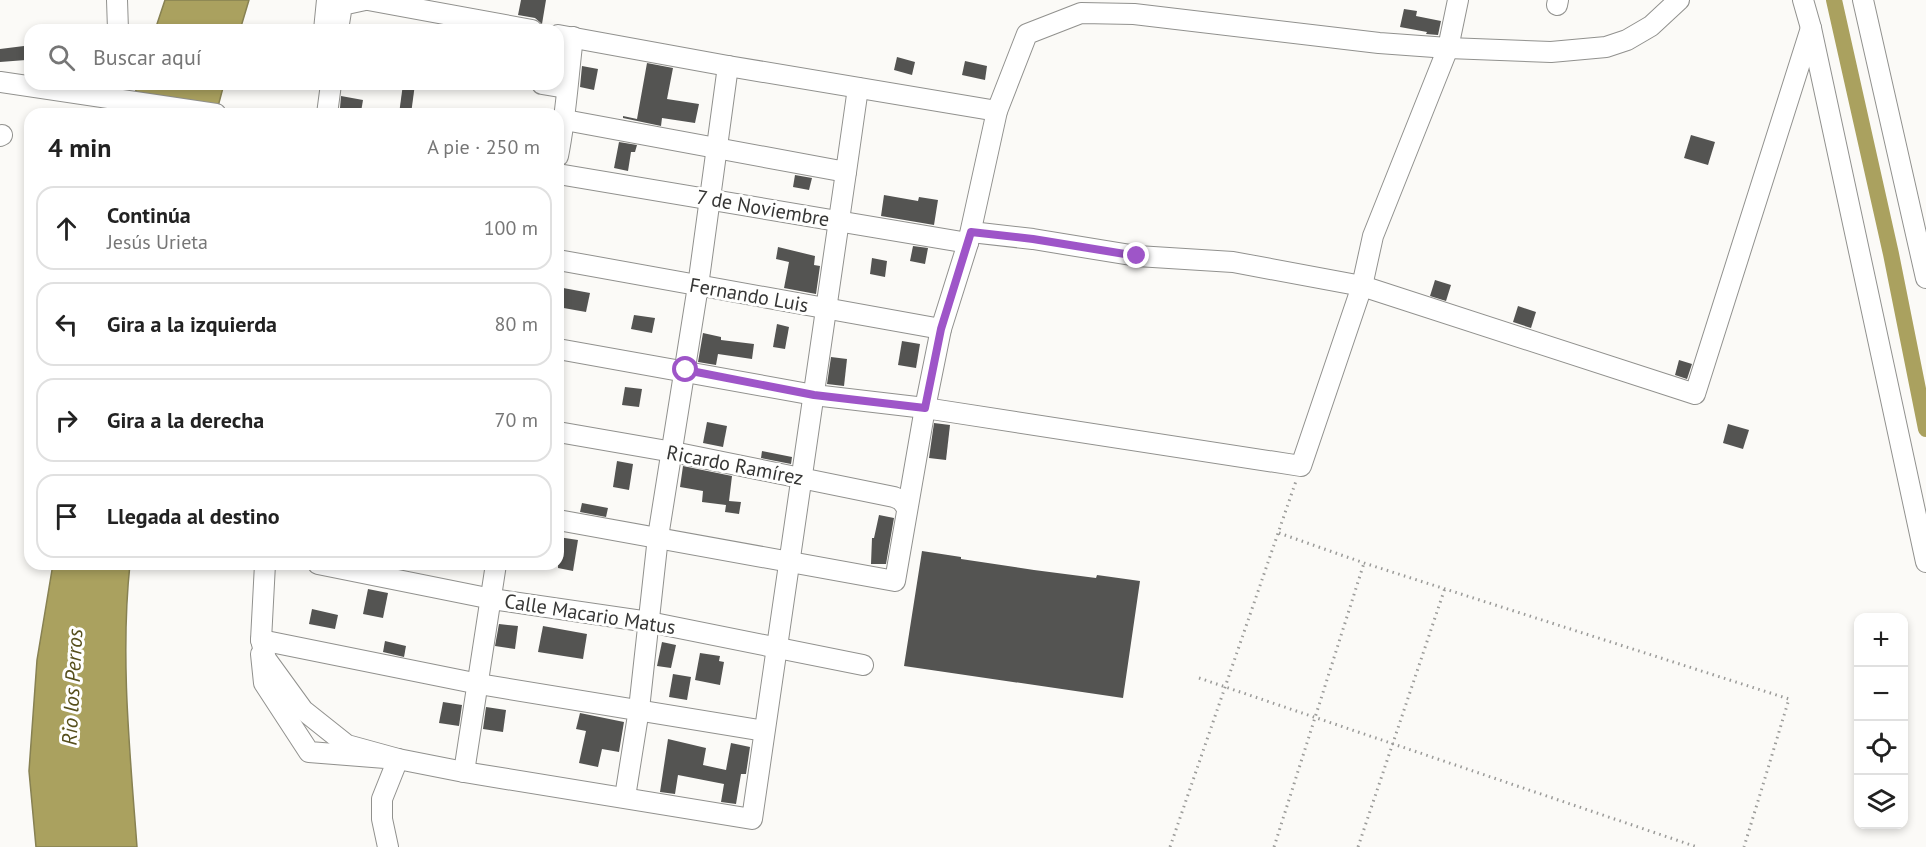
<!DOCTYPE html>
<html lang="es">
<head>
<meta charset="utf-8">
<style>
  body { margin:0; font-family:"PT Sans",sans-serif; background:#f6f6f6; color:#222 }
  .controls { position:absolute; right:18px; bottom:18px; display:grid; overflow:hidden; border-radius:12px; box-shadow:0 3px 9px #0003 }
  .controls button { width:54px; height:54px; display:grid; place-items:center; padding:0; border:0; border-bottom:2px solid #e0e0e0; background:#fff; color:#222; font:30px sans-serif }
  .stop { position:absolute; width:18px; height:18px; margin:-14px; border:4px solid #9e55c8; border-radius:50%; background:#fff }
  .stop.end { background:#9e55c8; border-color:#fff; box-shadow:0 2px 6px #0008 }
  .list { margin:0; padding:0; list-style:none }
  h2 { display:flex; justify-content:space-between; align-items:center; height:78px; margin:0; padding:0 24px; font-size:26px }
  h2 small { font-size:20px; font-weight:400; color:#767676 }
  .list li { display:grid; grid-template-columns:39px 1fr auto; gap:18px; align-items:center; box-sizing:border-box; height:84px; margin:0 12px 12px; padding:0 12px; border:2px solid #e0e0e0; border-radius:18px }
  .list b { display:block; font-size:22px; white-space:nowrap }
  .list p { margin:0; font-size:20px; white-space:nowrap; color:#767676 }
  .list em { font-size:20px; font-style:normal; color:#767676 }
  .icon { flex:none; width:33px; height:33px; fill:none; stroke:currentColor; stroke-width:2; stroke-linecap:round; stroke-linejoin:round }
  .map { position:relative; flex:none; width:1926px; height:847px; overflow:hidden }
  .search { position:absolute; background:#fff; box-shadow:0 3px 9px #0003; left:24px; top:24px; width:540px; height:66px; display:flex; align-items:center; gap:15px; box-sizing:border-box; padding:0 21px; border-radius:18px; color:#767676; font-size:22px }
  .panel { position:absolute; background:#fff; box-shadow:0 3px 9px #0003; left:24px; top:108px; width:540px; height:462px; border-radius:18px }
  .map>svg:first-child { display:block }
</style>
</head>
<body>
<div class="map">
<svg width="1926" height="847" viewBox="0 0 1926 847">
  <rect width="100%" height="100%" fill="#fbfaf7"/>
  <g fill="#aaa15f" stroke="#878152" stroke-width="1.5">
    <path d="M165 0H249L240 30H155Z"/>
    <path d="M138 84H224L216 114H128Z"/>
    <path d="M53 564H130C120 657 130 753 137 847H36L29 771 37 660Z"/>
  </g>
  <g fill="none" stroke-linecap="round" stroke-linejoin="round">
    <path stroke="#aaa15f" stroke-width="16" d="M1834 0 1891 254 1926 429"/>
  </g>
  <g fill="#545452">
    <path d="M521 0H546L542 24 535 18 518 15Z"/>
    <path d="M1404 9 1417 11 1416 16 1441 21 1438 35 1426 34 1427 32 1400 27Z"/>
    <path d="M24 46 26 60 0 62V49Z"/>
    <path d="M897 57 915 62 912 75 894 70Z"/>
    <path d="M965 61 987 66 985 80 962 75Z"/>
    <path d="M647 63 673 68 667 99 699 104 695 123 662 118 661 126 623 118V116L637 119Z"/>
    <path d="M582 66 598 69 594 90 580 87Z"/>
    <path d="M403 84H415L411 114H399Z"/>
    <path d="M341 96 363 100 361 112 340 108Z"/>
    <path d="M1691 135 1715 142 1708 165 1684 158Z"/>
    <path d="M619 142 637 145 635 152H631L628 171 614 168Z"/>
    <path d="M795 175 812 178 809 190 793 187Z"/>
    <path d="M884 195 918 201 919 197 938 200 934 225 881 216Z"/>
    <path d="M913 246 928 248 925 264 910 261Z"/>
    <path d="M778 247 815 256 814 265 820 266 816 294 784 288 789 262 776 259Z"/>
    <path d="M872 258 887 261 885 277 870 274Z"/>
    <path d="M1435 280 1451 285 1446 301 1430 296Z"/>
    <path d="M558 287 590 293 586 312 558 307Z"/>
    <path d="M1518 306 1536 312 1531 328 1513 322Z"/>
    <path d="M634 315 655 318 652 333 631 329Z"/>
    <path d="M777 324 789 327 785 349 773 347Z"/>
    <path d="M703 333 721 337V340L754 344 752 359 718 354 716 365 698 362Z"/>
    <path d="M902 341 920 344 916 368 898 365Z"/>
    <path d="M831 357 847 359 844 386 827 384Z"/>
    <path d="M1679 360 1692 364 1687 379 1675 375Z"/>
    <path d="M625 387 642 389 639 407 622 405Z"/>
    <path d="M707 422 727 426 723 447 703 443Z"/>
    <path d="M934 423 950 425 946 460 929 458Z"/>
    <path d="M1728 424 1749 430 1743 449 1723 443Z"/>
    <path d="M762 451 792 457 791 464 761 458Z"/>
    <path d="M617 461 633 464 629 490 613 487Z"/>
    <path d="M683 466 732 476 729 501 741 502 739 514 725 512 726 505 702 502 703 491 680 487Z"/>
    <path d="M582 503 608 508 606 517 580 512Z"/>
    <path d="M879 515 894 518 886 564H871L872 538H874Z"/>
    <path d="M558 537 578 540 573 571 558 568Z"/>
    <path d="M922 551 961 557V559L1034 570 1096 578 1097 575 1140 581 1123 698 904 666Z"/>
    <path d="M368 589 388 593 383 618 363 614Z"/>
    <path d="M312 609 338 615 335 629 309 624Z"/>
    <path d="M499 624 518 626 515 649 495 646Z"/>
    <path d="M543 626 587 634 583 659 538 652Z"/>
    <path d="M385 641 406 646 404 657 383 652Z"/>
    <path d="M662 642 676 645 671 668 657 666Z"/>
    <path d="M700 653 720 656 719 661 724 662 720 685 695 680Z"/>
    <path d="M673 674 691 677 687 700 669 697Z"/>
    <path d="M443 702 462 705 459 726 439 723Z"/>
    <path d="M486 707 506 710 503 732 483 729Z"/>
    <path d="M580 713 624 722 619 752 602 749 598 767 579 763 586 731 576 729Z"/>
    <path d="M668 739 706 748 703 765 726 770 731 743 750 747 746 774H741L736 804 721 802 724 784 678 775 675 794 660 792Z"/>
  </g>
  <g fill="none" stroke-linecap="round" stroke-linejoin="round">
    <g stroke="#91918e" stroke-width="22">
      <g id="minor">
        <path d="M117 0 118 30"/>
        <path d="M368 0 532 30"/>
        <path d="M1803 0 1811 28 1926 562"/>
        <path d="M1863 0 1926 278"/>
        <path d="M1557 5 1558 0"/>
        <path d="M324 30 327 0"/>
        <path d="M338 30 342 5 365 0"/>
        <path d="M558 35 728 66 997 111"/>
        <path d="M0 82 216 114"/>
        <path d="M542 84 566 88"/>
        <path d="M327 114 331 84"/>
        <path d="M565 120 846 172 858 88"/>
        <path d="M0 136 2 135"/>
        <path d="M558 156C566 117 568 77 573 37"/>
        <path d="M558 174 968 243"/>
        <path d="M971 232 1033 239 1137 256 1233 262 1362 286 1695 394 1811 28"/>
        <path d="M558 260 941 329"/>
        <path d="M558 349 814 395 925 408 1301 466 1362 286 1373 236 1448 48 1458 0"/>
        <path d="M558 432 673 452 894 497 901 500 907 508"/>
        <path d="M558 520 895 581 925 408 941 329 968 243 997 111 1027 34 1081 13 1134 14 1379 43 1448 48 1551 52 1606 47 1627 40 1651 26 1679 0"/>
        <path d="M265 564 261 640 266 659 303 710 347 745 398 759 464 772 752 819 846 172"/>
        <path d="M318 564 492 599 649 622 863 665"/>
        <path d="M261 640 479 684 764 731"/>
        <path d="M261 654 264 683 309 752 398 759 382 799V819L388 847"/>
        <path d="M464 772 496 564"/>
        <path d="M625 797 639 709 658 537 698 286 728 66"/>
      </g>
    </g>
    <g stroke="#9b9b99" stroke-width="3" stroke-dasharray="1.5 4.5" stroke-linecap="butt">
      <path d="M1279 533 1364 563 1789 699 1744 847"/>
      <path d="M1199 678 1697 847"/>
      <path d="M1170 847 1296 481"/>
      <path d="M1274 847 1364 563"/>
      <path d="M1358 847 1445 588"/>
    </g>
    <use href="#minor" stroke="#fff" stroke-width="20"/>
  </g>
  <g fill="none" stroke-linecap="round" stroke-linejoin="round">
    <path stroke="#9e55c8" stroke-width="8" d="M686 370 814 395 925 408 941 329 971 232 1033 239 1137 256"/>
  </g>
  <g text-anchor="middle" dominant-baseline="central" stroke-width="6" stroke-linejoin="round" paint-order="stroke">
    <g font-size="20" fill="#363635" stroke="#fffffe">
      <text transform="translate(763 208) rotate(10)">7 de Noviembre</text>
      <text transform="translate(749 295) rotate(10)">Fernando Luis</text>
      <text transform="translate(735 465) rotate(11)">Ricardo Ramírez</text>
      <text transform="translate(590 614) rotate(9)">Calle Macario Matus</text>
    </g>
    <g font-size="21" font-style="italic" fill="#564f1c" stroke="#fffffe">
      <text transform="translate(72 687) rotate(-87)">Rio los Perros</text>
    </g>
  </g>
</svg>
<div class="controls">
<button>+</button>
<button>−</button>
<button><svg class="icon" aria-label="locate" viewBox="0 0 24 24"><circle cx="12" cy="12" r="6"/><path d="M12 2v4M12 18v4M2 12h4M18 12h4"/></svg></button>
<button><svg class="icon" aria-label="layers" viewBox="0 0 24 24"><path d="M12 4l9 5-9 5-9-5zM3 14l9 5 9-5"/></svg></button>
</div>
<div class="stop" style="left:686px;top:370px"></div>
<div class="stop end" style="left:1137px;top:256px"></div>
<div class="search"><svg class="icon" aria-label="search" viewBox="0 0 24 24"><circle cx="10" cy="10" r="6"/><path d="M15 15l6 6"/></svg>Buscar aquí</div>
<section class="panel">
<h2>4 min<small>A pie · 250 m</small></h2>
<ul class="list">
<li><svg class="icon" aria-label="ahead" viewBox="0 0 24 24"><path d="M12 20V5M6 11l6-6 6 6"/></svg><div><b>Continúa</b><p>Jesús Urieta</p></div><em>100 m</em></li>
<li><svg class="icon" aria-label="left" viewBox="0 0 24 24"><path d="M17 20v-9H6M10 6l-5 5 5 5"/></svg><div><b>Gira a la izquierda</b></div><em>80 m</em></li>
<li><svg class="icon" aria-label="right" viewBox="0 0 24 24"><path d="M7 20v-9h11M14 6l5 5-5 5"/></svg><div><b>Gira a la derecha</b></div><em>70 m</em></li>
<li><svg class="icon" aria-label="arrive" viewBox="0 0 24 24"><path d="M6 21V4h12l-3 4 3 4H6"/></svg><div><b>Llegada al destino</b></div></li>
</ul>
</section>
</div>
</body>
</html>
